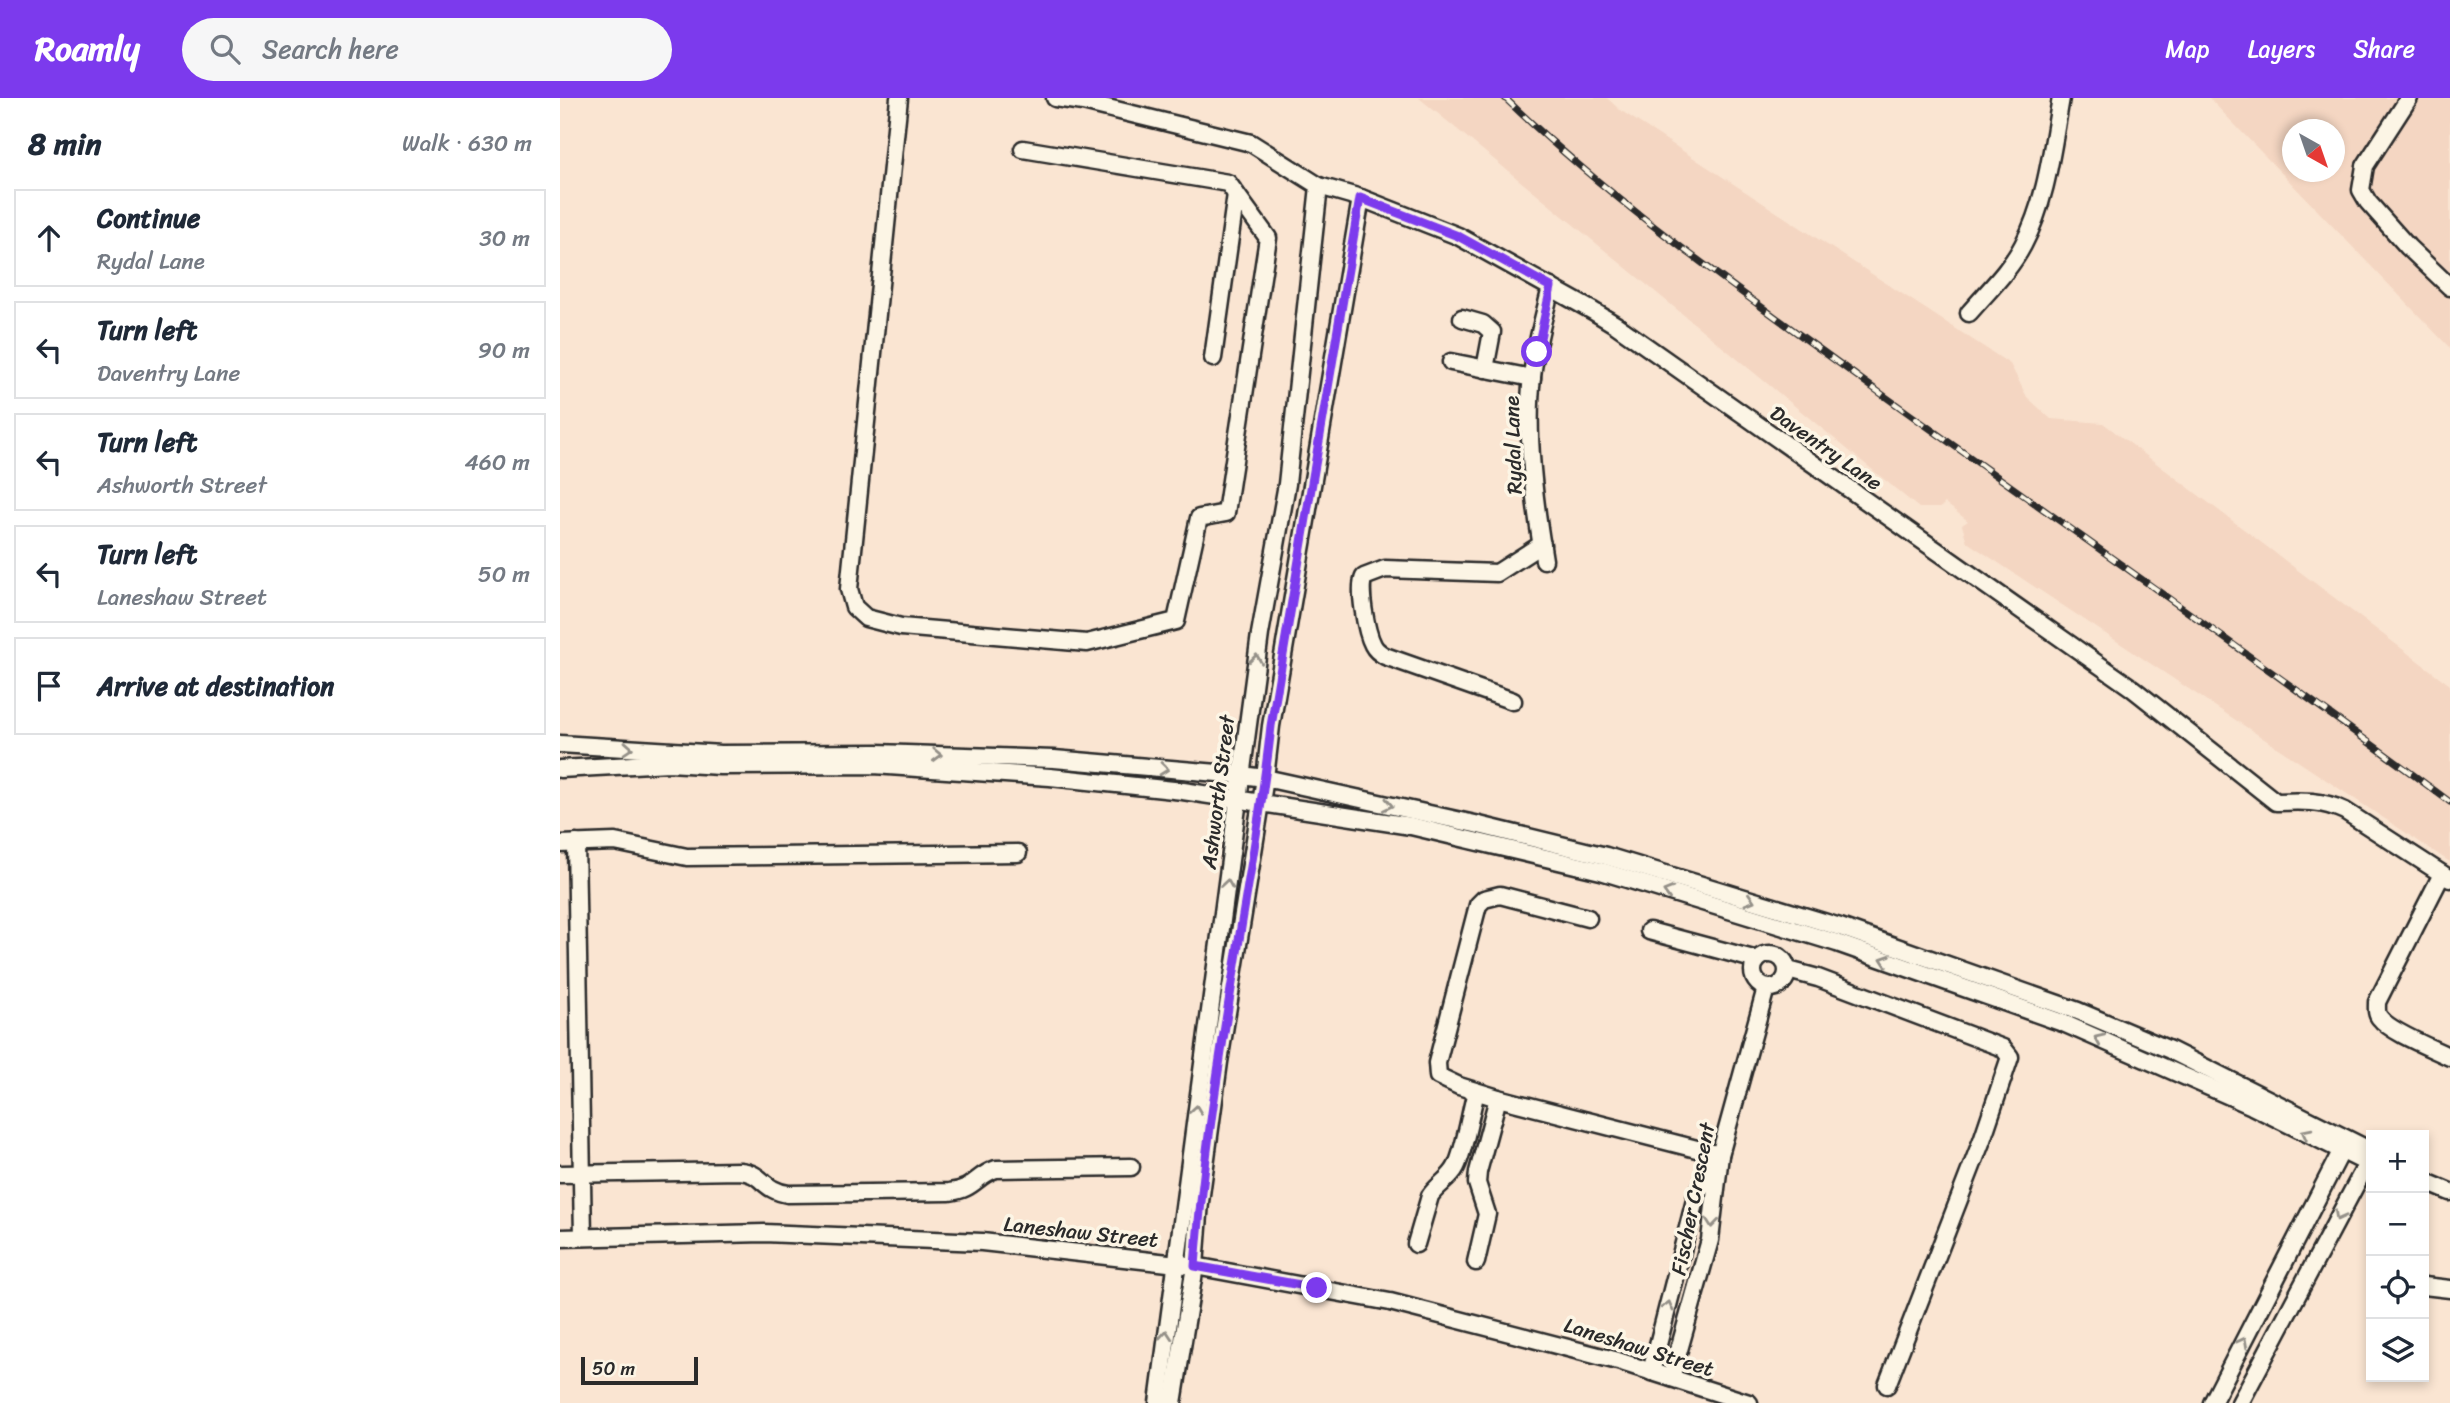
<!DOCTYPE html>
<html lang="en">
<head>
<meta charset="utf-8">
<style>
  body { margin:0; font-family:Sriracha,sans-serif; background:#f6f6f7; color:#1f2937 }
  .controls { position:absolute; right:21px; bottom:21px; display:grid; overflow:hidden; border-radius:0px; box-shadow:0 4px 10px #0003 }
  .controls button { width:63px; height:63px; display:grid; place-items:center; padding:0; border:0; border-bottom:2px solid #e0e1e3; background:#fff; color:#1f2937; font:35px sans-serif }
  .compass { position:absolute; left:1722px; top:21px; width:63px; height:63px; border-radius:50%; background:#fff; box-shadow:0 4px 10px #0003; rotate:140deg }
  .scale { position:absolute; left:21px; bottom:18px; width:117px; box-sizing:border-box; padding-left:7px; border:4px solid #2b2b2b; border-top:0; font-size:19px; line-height:24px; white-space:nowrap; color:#2b2b2b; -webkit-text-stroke:5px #fcf5e5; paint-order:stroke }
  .stop { position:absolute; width:21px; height:21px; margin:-16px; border:5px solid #7c3aed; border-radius:50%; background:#fff }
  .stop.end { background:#7c3aed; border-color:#fff; box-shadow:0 2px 7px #0008 }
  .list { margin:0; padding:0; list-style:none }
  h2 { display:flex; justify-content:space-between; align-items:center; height:91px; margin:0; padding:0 28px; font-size:30px }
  h2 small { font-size:23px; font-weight:400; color:#747a83 }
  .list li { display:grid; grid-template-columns:46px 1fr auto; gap:21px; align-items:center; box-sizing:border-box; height:98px; margin:0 14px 14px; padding:0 14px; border:2px solid #e0e1e3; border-radius:0px }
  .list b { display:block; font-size:26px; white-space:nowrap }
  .list p { margin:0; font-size:23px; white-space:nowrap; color:#747a83 }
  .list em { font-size:23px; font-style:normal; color:#747a83 }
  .icon { flex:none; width:38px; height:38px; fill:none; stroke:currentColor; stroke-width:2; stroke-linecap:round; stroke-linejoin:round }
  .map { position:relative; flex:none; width:1890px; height:1305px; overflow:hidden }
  header { display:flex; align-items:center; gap:42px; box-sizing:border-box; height:98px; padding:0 35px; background:#7c3aed; color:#fff }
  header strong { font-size:33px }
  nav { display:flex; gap:38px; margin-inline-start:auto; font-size:24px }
  .search { width:490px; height:63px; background:#f6f6f7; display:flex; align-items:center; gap:18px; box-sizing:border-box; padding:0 24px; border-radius:38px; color:#747a83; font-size:26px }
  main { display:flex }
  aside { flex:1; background:#fff }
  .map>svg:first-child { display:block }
</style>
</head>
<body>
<header>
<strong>Roamly</strong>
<div class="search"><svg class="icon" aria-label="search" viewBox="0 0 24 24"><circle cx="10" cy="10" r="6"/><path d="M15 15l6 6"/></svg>Search here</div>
<nav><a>Map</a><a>Layers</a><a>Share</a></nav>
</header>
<main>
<aside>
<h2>8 min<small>Walk · 630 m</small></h2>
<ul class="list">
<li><svg class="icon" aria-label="ahead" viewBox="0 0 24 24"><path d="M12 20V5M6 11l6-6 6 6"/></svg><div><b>Continue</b><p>Rydal Lane</p></div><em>30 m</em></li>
<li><svg class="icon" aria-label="left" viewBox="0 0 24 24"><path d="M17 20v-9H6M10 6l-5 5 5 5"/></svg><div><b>Turn left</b><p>Daventry Lane</p></div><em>90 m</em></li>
<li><svg class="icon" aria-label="left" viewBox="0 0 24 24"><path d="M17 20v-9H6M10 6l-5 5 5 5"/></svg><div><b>Turn left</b><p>Ashworth Street</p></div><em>460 m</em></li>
<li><svg class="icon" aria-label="left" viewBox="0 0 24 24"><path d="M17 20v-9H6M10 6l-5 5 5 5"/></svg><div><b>Turn left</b><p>Laneshaw Street</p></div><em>50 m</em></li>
<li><svg class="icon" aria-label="arrive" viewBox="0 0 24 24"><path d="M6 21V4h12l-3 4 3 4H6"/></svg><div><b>Arrive at destination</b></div></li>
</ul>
</aside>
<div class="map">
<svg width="1890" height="1305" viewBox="0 0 1890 1305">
  <rect width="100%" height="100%" fill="#fae5d2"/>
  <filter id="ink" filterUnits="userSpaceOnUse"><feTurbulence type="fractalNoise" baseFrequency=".0143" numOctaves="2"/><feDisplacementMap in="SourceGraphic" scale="14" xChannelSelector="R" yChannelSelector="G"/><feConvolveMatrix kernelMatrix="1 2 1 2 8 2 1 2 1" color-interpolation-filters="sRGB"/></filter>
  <g filter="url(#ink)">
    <g fill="#f4d6c2" fill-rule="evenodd">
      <path d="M859 0H1047L1060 12 1450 266 1467 299 1491 321 1543 325 1890 587V764L1407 444 1402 427 1408 423 1385 405 1380 410H1359Z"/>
      <path d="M1649 0H1890V250ZM1732 32H1774V74H1732Z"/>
    </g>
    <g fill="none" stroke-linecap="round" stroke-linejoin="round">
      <g stroke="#2b2b2b" stroke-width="21">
        <g id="minor">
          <path d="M339 0 289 491 294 509 306 520 341 529 527 545 616 523 639 420 666 415 708 140 668 85 463 51"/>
          <path d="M495 0 523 4 691 45 759 88 801 100 898 138 1033 213 1056 227 1572 590 1716 704C1742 703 1761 702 1785 713L1890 781"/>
          <path d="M1849 0 1805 68 1801 92 1808 104 1848 149 1890 189"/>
          <path d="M1409 215C1428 193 1450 172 1463 147 1487 102 1492 50 1501 0"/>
          <path d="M902 220 923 226 932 234 925 271"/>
          <path d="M653 260 676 96"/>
          <path d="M891 264 972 280"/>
          <path d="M984 462C975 407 965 335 972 279 975 249 984 219 991 189"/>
          <path d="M953 603 825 558C820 555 816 553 813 547 806 534 798 490 804 479L825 471 937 475 982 446"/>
          <path d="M0 646 161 656 317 655 494 661 681 677 705 680 915 726 1046 758 1280 829 1518 913 1610 952 1811 1053"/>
          <path d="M0 671 109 665 160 668 314 667 490 679 623 693 851 728 1041 773 1277 845 1503 925 1692 1008 1811 1067"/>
          <path d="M16 745 23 1139"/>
          <path d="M0 746 55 744 127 759 458 755"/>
          <path d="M1882 776 1817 904C1817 910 1816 916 1820 920 1830 934 1874 951 1890 959"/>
          <path d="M1028 820 940 797 924 801 918 807 877 965 878 978 899 988 938 1000 1160 1057"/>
          <path d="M1089 833 1197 862"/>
          <circle cx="1210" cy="873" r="17"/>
          <path d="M1228 872 1258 880 1443 950 1450 959 1422 1042 1327 1287"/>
          <path d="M0 1076 180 1073C203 1075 202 1092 228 1096L389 1094C415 1091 415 1078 436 1071L571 1069"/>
          <path d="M1864 1083 1890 1094"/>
          <path d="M0 1140 204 1135 422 1144 635 1168 830 1204 1058 1263 1189 1305"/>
          <path d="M856 1146 870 1098C877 1087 890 1081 896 1069 905 1051 910 1015 916 994"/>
          <path d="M916 1164 927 1116 917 1085 918 1074 938 1000"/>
          <path d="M1864 1188 1890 1191"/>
          <path d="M1091 1274 1136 1098 1156 1062"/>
          <path d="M1111 1280 1150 1142 1160 1057 1206 890"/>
          <path d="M598 1305 700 536 727 386 759 88"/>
          <path d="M613 1305 635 1168 640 1104 659 964 705 680 711 628 801 100"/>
          <path d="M1652 1305 1785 1046"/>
          <path d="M1680 1305 1811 1058"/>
        </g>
      </g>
      <use href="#minor" stroke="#fcf5e5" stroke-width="16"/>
      <g stroke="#2b2b2b" stroke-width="7">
        <path id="rail" d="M945 0C1052 104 1177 191 1298 279 1495 421 1695 559 1890 704"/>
      </g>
      <use href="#rail" stroke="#fcf5e5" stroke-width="4.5" stroke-dasharray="13" stroke-linecap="butt"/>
    </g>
    <defs><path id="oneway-chevron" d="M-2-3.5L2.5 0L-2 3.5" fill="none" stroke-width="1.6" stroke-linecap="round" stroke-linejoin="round" transform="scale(1.75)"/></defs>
    <g stroke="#949088">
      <use href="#oneway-chevron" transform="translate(696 561) rotate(-83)"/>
      <use href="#oneway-chevron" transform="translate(68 650) rotate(4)"/>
      <use href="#oneway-chevron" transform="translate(377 657) rotate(2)"/>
      <use href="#oneway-chevron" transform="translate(604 671) rotate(5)"/>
      <use href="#oneway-chevron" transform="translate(828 707) rotate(12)"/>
      <use href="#oneway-chevron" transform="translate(667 786) rotate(-82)"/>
      <use href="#oneway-chevron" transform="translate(1108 794) rotate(-163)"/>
      <use href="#oneway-chevron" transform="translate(1190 802) rotate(17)"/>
      <use href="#oneway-chevron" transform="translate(1325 862) rotate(-161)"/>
      <use href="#oneway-chevron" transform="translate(1539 941) rotate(-156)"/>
      <use href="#oneway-chevron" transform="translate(636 1012) rotate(-82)"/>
      <use href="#oneway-chevron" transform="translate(1746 1035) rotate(-153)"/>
      <use href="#oneway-chevron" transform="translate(1779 1118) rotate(118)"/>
      <use href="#oneway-chevron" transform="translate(1152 1125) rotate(96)"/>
      <use href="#oneway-chevron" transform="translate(1108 1208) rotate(-75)"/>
      <use href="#oneway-chevron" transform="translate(606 1237) rotate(-85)"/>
      <use href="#oneway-chevron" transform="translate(1683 1244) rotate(-62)"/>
    </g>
  </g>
  <g fill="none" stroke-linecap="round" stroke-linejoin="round" filter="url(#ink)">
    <path stroke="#7c3aed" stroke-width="9" d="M757 1190 635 1168C643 1065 659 963 676 861 688 783 703 706 711 628L800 100 898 138 991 189 977 254"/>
  </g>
  <g text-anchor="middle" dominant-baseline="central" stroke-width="7" stroke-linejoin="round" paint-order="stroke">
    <g font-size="21" fill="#2b2b2b" stroke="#fcf5e5">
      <text transform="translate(953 347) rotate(-92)">Rydal Lane</text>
      <text transform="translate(1266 350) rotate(35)">Daventry Lane</text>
      <text transform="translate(658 694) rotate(-83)">Ashworth Street</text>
      <text transform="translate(1133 1101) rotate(-79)">Fischer Crescent</text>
      <text transform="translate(521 1134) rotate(6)">Laneshaw Street</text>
      <text transform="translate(1079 1249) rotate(17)">Laneshaw Street</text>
    </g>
  </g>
</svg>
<div class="controls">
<button>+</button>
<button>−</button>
<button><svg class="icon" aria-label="locate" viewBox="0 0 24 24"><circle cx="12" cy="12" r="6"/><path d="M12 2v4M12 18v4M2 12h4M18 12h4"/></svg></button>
<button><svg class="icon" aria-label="layers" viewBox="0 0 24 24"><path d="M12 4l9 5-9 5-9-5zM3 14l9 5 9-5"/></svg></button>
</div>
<svg class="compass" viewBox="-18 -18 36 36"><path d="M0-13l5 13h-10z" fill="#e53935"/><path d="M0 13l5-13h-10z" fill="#747a83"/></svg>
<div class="scale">50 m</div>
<div class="stop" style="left:977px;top:254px"></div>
<div class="stop end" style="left:757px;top:1190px"></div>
</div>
</main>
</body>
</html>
